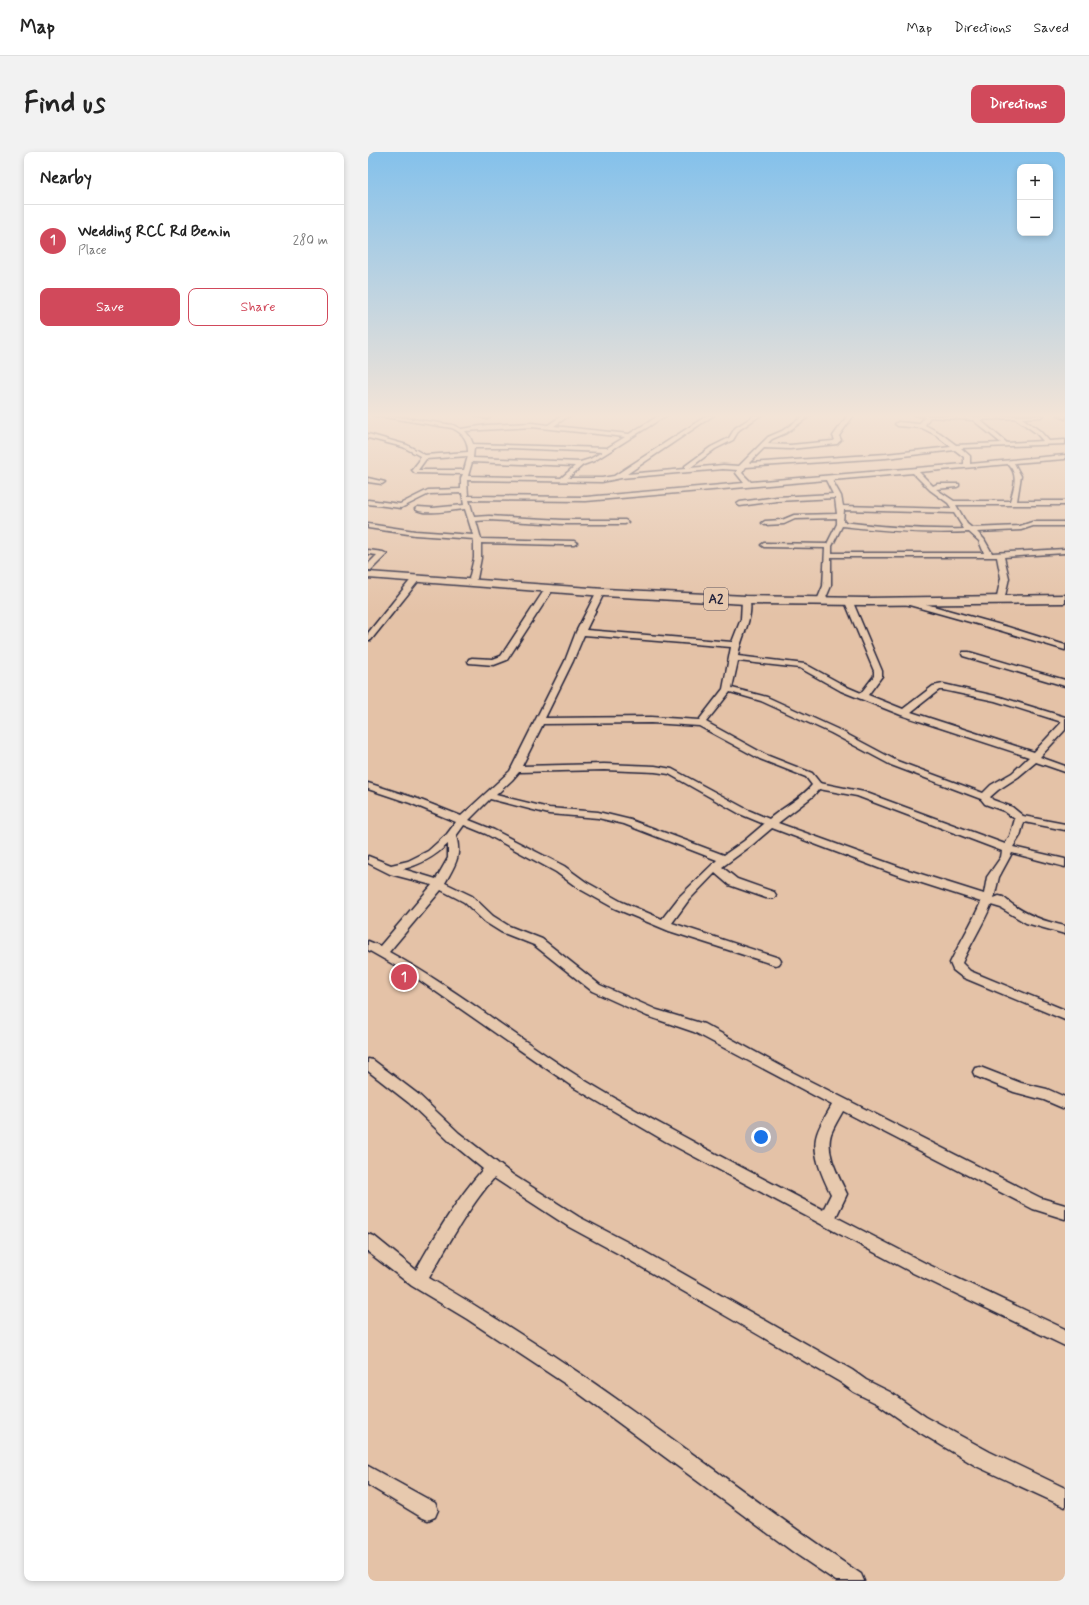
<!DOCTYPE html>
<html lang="en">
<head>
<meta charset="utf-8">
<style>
  body { margin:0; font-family:Mynerve,sans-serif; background:#f2f2f2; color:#222 }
  .controls { position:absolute; right:12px; top:12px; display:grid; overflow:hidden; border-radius:8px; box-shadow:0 2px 6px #0003 }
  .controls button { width:36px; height:36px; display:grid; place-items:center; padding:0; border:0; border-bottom:1px solid #e0e0e0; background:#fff; color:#222; font:20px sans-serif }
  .you { position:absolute; left:393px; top:985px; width:14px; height:14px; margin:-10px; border:3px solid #fff; border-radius:50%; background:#1a73e8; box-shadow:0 0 0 6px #1a73e833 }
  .badge { display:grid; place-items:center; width:26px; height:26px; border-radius:50%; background:#d1495b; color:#fff; font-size:13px; font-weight:700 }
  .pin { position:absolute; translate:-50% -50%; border:2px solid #fff; box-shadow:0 1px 4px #0006 }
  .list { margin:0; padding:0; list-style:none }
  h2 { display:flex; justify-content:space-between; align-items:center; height:52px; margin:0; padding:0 16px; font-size:17px }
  h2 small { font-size:13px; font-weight:400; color:#767676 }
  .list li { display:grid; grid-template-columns:26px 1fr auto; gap:12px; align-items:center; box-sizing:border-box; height:72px; padding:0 16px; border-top:1px solid #e0e0e0 }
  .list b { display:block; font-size:15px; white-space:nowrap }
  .list p { margin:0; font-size:13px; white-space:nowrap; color:#767676 }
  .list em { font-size:13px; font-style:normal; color:#767676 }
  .actions { display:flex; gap:8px; padding:12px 16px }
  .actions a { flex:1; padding:9px 0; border:1px solid #d1495b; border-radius:8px; text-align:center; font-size:14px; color:#d1495b }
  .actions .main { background:#d1495b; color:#fff }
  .map { position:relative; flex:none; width:697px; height:1429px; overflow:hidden; border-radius:8px }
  header { display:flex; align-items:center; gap:24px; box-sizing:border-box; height:56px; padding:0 20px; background:#fff; border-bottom:1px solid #e0e0e0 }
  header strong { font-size:19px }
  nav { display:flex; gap:22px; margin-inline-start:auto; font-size:14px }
  .intro { display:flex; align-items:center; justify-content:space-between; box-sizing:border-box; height:96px; padding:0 24px }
  h1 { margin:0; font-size:28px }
  .button { padding:10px 18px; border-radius:8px; background:#d1495b; color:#fff; font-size:14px; font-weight:700 }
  main { display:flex; gap:24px; padding:0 24px }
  aside { flex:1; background:#fff; border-radius:8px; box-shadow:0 2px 6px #0003 }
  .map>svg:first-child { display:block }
</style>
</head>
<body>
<header>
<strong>Map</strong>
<nav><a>Map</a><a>Directions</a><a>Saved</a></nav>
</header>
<div class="intro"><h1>Find us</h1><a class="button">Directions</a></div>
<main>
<aside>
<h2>Nearby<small></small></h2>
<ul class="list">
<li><span class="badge">1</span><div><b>Wedding RCC Rd Benin</b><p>Place</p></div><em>280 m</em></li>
</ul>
<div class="actions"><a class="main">Save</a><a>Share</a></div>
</aside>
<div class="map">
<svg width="697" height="1429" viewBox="0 0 697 1429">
  <rect width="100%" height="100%" fill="#e4c2a7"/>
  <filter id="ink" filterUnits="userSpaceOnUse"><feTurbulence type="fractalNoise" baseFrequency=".025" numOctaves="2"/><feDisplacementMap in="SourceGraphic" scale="8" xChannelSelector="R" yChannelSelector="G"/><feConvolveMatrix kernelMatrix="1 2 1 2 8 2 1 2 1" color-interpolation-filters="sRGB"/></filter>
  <g filter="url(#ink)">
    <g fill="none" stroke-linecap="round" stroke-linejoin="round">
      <g stroke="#22223b" stroke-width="3">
        <g id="minor">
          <path d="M4 263H17L85 273 93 277 119 273 164 271 180 273 195 263H202L186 274 261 282 292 263H299L226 309 215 313 200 326H234L246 324 340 263H346L259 322 317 317V314L343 295 361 286 367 276 387 263H393L371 278 365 288 347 297 322 316 355 313 371 314 400 285 414 279 437 263H443L418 281 404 287 399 292 422 293 465 289 467 288 465 284 480 263H486L471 284 473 288 469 292 422 297 396 296 381 311 518 302 583 295 568 283 554 276 530 274 527 272 530 270 551 272 557 265 546 263 615 265 676 263 673 265 654 266 672 279 681 289 697 288V292L593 296 602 304V312L697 303V307L646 311 653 324 649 349H697V353H588L599 372 604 376 652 374 664 370H697V374H665L653 378 609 380 616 387 624 401 697 397V401L636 405 641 426 637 444 633 446 629 444 633 426 629 405H463V434L457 448H451L450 446 455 434 457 396 396 395 393 393 396 391 459 392 469 372V366L427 367 416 372 397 373 394 371 397 369 414 368 426 363 469 362 467 346 409 349 372 354 369 352 372 350 409 345 465 342 458 328 218 349 101 348 106 365 121 364 195 368H257L260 370 257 372H195L121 368 108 369 113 387 206 389 209 391 206 393H194L113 391V406L109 427 105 429 101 427 106 406V387L47 383 0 376V372L47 379 105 383 97 357C85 358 56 364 47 357L50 355 65 356 96 353 94 341 61 342 33 356 0 352V348L32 352 60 338 93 337V326L95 322 47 321 44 318 51 309 52 304 35 295 0 286V282L39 293 57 303 100 300C100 288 95 281 84 276ZM562 265 605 268 633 291 588 293 572 281 557 273ZM647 266 668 281 675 289 639 291 612 268ZM164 275 257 285 239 296 105 292 102 285 97 279ZM106 296H143L234 300 222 307 212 310 105 306ZM587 298 596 305V312L383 330 374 321 378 315 518 306ZM100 304 96 318H50L58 307ZM104 310 207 314 193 326 100 324ZM640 312C651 323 646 336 642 349H586L568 337 589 335 591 334V332H569L565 334 551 320ZM355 317 369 318 368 321 376 331 218 345 100 344 99 328 234 330 253 326ZM545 321 562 338 580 351 584 357 475 354 473 344 464 328ZM476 358 586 361 596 377C555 378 516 375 475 370ZM474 374C518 379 556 382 601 380L611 389 616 401H464V394Z"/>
          <path d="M107 263H117L122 265 119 267Z"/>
          <path d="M690 263H697V267Z"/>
          <path d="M0 326 17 330 14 332 0 330Z"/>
          <path d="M0 398 15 400 19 402 3 418H0V412L9 403 0 402Z"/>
          <path d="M45 425H51L52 427 3 488H0V481Z"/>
          <path d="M179 434H182L186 436 139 508 126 513 101 511 100 509 101 507 104 506 125 507 133 504Z"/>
          <path d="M229 439H232L236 441 218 478 364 490 373 467 374 448 375 446H381C387 465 372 486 370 504L437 512 479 535 493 541 506 524V519L477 450 481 448H484L514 519V524L500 543 535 557 565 534 575 532 632 545 697 565V578L672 605 697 614V620L668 610 650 625 630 638 622 645 625 648 644 655 655 664 697 672V678L656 670 652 684 645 695 697 707V715L644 701 631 725 626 746 631 744 635 745C653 761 674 769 697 774V782L658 771 633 756 623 753C615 773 603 791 594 811L602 819 697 858V868L594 825 585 818 582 811C592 790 604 771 613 750L529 723 404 676 384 693 354 715 369 727 406 740 408 743 406 746H398L361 733 347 721 320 749 304 771 411 806 413 809 411 812 407 813 301 779 246 756 210 736 188 720 118 682 96 673 88 684C94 704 87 713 77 731L104 744 125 764 141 774 174 787 232 833 289 858 336 872 424 920 657 1038 673 1046 697 1053V1067L665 1057 475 959C471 966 466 974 463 982 457 1001 471 1025 479 1042L468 1065 557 1111 697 1177V1194L545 1121 297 989 205 935 44 823 0 798V789L12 794 64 733 22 722 0 711V704L23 713 40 709 60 699 79 682 88 670 42 651 0 637V631L50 647 93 664 142 619 197 509 208 480ZM216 483 363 495 355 537 331 568 283 565 177 566 205 509ZM370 509 432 516 473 539 533 563 661 605 644 621 623 633 615 641 529 609 469 577 399 545 364 536ZM571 538H575L627 549 694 570 666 600 543 560ZM362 540 393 549 463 581 523 613 613 647 617 652 636 659 647 667 642 684 637 692 496 640 452 631 444 621 398 603 338 570ZM283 571 331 574 392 607 438 625 444 633C433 647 415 655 401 667L380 658 304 617 287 614 236 612 154 614 175 572ZM236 618 287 620 301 622 372 662 396 672 376 689 356 703 263 668 230 660 181 656 128 643 144 628 151 620ZM451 637 489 644 634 699 633 705 619 725 616 742 537 717 410 671 445 644ZM122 647 181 662 230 666 256 672 349 708 312 744 294 767 254 750 218 730 196 714 126 678 101 668ZM80 692V706L68 727 35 717C53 713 67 704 80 692ZM73 738 96 750 117 770 133 780 166 793 224 839 279 864 326 880 464 953C459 962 452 972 449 982 443 1000 455 1026 463 1042L455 1058C375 1016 294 975 216 928 150 887 89 837 21 800Z"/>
          <path d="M534 447H540L640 475 697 493V498L634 479 534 451Z"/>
          <path d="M595 500H601L697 528V534L595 504 594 502Z"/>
          <path d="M0 907 5 908 51 943 91 981 145 1023 211 1065 263 1092 484 1218 498 1228 522 1240 558 1265 622 1300 697 1336V1355L608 1314 546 1277 510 1252 486 1240 472 1230 251 1102 201 1075 126 1026C100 1056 81 1091 61 1126 114 1157 166 1190 217 1225 310 1289 399 1359 493 1422L496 1429H468L428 1402 205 1237 99 1167 44 1134 0 1100V1082L6 1084 48 1118C68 1082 88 1048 115 1017L81 989 41 951 0 919Z"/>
          <path d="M612 915 653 931 679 937 697 945V957L676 948 646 940 607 924 605 920 607 916Z"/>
          <path d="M0 1314 67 1351 70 1358 67 1365 60 1368 53 1365 0 1333Z"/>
        </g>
      </g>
      <g stroke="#22223b" stroke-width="3">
        <path id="highway" d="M0 420 236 437 378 444 498 446 697 443V451L498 453 378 452 236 444 0 426Z"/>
      </g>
      <use href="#minor" fill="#e7c9ae" fill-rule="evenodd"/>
      <use href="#highway" fill="#e7c9ae" fill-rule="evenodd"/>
    </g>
  </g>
  <linearGradient id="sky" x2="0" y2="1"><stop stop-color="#84c1eb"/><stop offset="0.57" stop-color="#f3e4d7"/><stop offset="1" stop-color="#f3e4d7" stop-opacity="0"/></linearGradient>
  <rect width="697" height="463" fill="url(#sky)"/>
  <g text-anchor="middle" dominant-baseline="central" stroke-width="3" stroke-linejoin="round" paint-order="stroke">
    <rect fill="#e7c9ae" stroke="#5d545e" stroke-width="1" x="336" y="436" width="24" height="22" rx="3"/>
    <g font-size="13" font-weight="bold" fill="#22223b">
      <text x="348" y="447">A2</text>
    </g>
  </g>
</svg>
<div class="controls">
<button>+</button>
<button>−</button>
</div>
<div class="you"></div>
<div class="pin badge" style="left:36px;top:825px">1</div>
</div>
</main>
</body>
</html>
